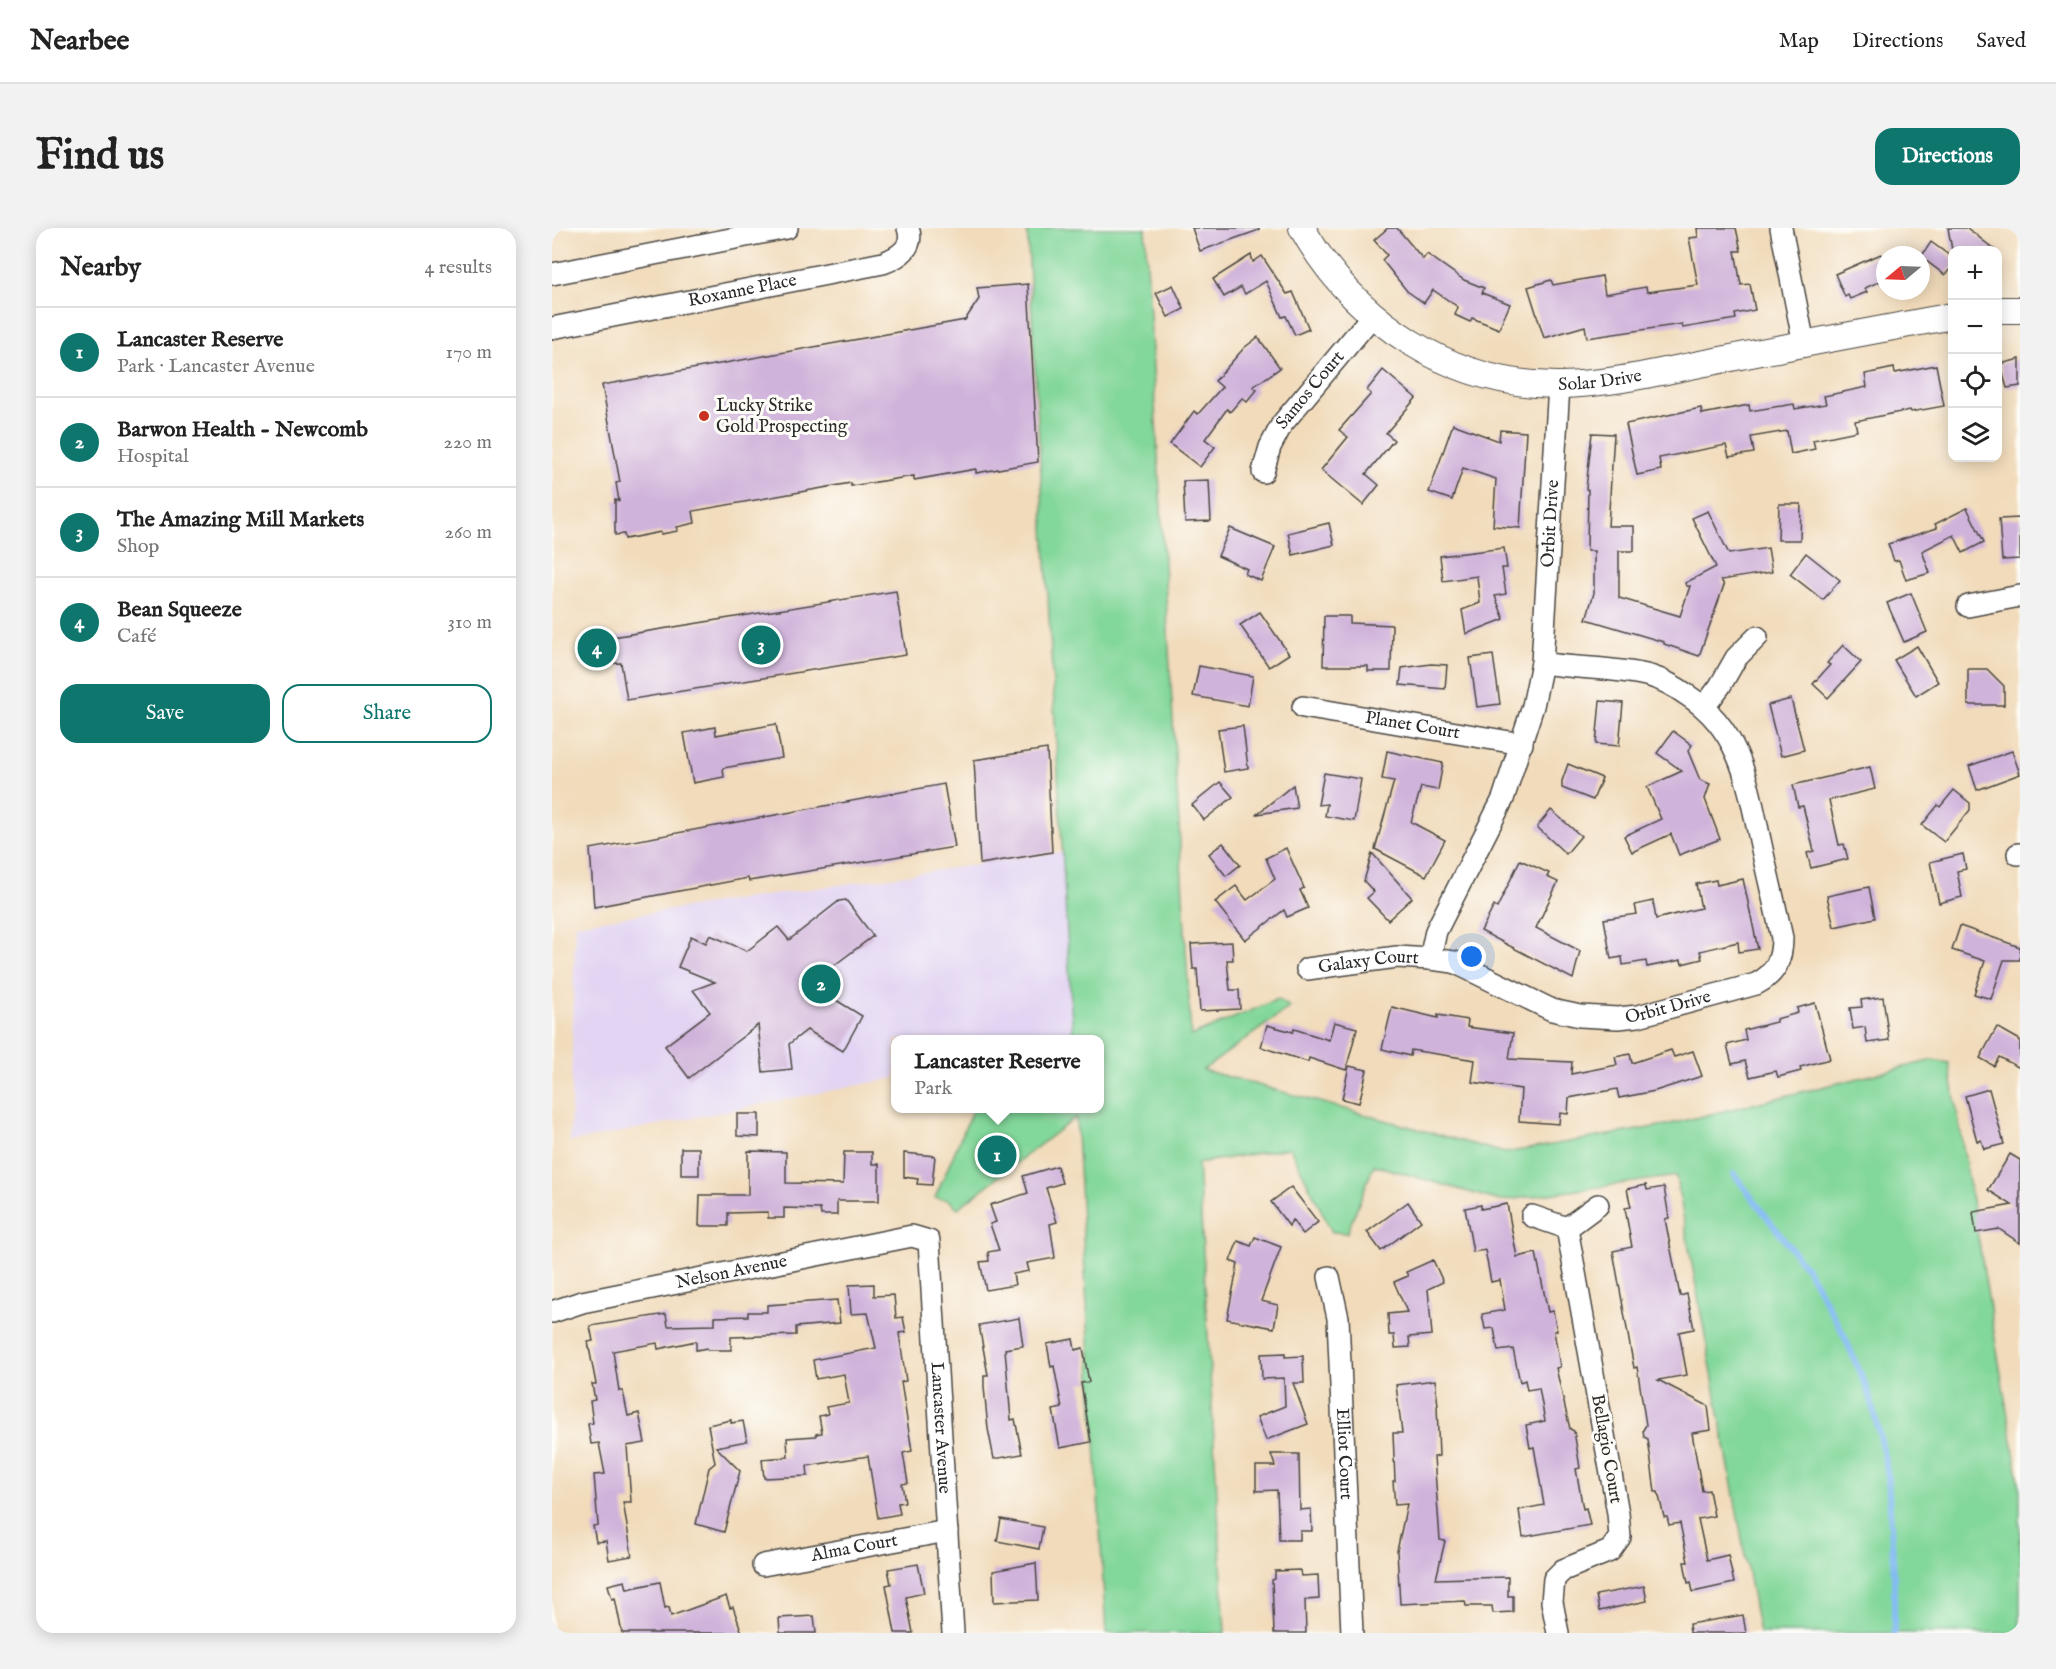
<!DOCTYPE html>
<html lang="en">
<head>
<meta charset="utf-8">
<style>
  body { margin:0; font-family:"IM FELL English",serif; background:#f2f2f2; color:#222 }
  .controls { position:absolute; right:18px; top:18px; display:grid; overflow:hidden; border-radius:12px; box-shadow:0 3px 15px #0003 }
  .controls button { width:54px; height:54px; display:grid; place-items:center; padding:0; border:0; border-bottom:2px solid #e0e0e0; background:#fff; color:#222; font:30px sans-serif }
  .compass { position:absolute; left:1324px; top:18px; width:54px; height:54px; border-radius:50%; background:#fff; box-shadow:0 3px 15px #0003; rotate:251deg }
  .you { position:absolute; left:920px; top:729px; width:21px; height:21px; margin:-15px; border:4px solid #fff; border-radius:50%; background:#1a73e8; box-shadow:0 0 0 9px #1a73e833 }
  .badge { display:grid; place-items:center; width:39px; height:39px; border-radius:50%; background:#0f766e; color:#fff; font-size:20px; font-weight:700 }
  .pin { position:absolute; translate:-50% -50%; border:3px solid #fff; box-shadow:0 2px 6px #0006 }
  .popup { position:absolute; left:339px; top:807px; width:213px; height:78px; box-sizing:border-box; display:grid; place-content:center; border-radius:12px; background:#fff; filter:drop-shadow(0 2px 4px #0005); font-size:20px; white-space:nowrap; color:#767676 }
  .popup b { font-size:22px; color:#222 }
  .popup::after { content:''; position:absolute; left:50%; top:100%; margin-left:-12px; border:12px solid transparent; border-top-color:#fff }
  .list { margin:0; padding:0; list-style:none }
  h2 { display:flex; justify-content:space-between; align-items:center; height:78px; margin:0; padding:0 24px; font-size:26px }
  h2 small { font-size:20px; font-weight:400; color:#767676 }
  .list li { display:grid; grid-template-columns:39px 1fr auto; gap:18px; align-items:center; box-sizing:border-box; height:90px; padding:0 24px; border-top:2px solid #e0e0e0 }
  .list b { display:block; font-size:22px; white-space:nowrap }
  .list p { margin:0; font-size:20px; white-space:nowrap; color:#767676 }
  .list em { font-size:20px; font-style:normal; color:#767676 }
  .actions { display:flex; gap:12px; padding:18px 24px }
  .actions a { flex:1; padding:14px 0; border:2px solid #0f766e; border-radius:18px; text-align:center; font-size:21px; color:#0f766e }
  .actions .main { background:#0f766e; color:#fff }
  .icon { flex:none; width:33px; height:33px; fill:none; stroke:currentColor; stroke-width:2; stroke-linecap:round; stroke-linejoin:round }
  .map { position:relative; flex:none; width:1468px; height:1405px; overflow:hidden; border-radius:18px }
  header { display:flex; align-items:center; gap:36px; box-sizing:border-box; height:84px; padding:0 30px; background:#fff; border-bottom:2px solid #e0e0e0 }
  header strong { font-size:28px }
  nav { display:flex; gap:33px; margin-inline-start:auto; font-size:21px }
  .intro { display:flex; align-items:center; justify-content:space-between; box-sizing:border-box; height:144px; padding:0 36px }
  h1 { margin:0; font-size:42px }
  .button { padding:15px 27px; border-radius:18px; background:#0f766e; color:#fff; font-size:21px; font-weight:700 }
  main { display:flex; gap:36px; padding:0 36px }
  aside { flex:1; background:#fff; border-radius:18px; box-shadow:0 3px 15px #0003 }
  .map>svg:first-child { display:block }
</style>
</head>
<body>
<header>
<strong>Nearbee</strong>
<nav><a>Map</a><a>Directions</a><a>Saved</a></nav>
</header>
<div class="intro"><h1>Find us</h1><a class="button">Directions</a></div>
<main>
<aside>
<h2>Nearby<small>4 results</small></h2>
<ul class="list">
<li><span class="badge">1</span><div><b>Lancaster Reserve</b><p>Park · Lancaster Avenue</p></div><em>170 m</em></li>
<li><span class="badge">2</span><div><b>Barwon Health - Newcomb</b><p>Hospital</p></div><em>220 m</em></li>
<li><span class="badge">3</span><div><b>The Amazing Mill Markets</b><p>Shop</p></div><em>260 m</em></li>
<li><span class="badge">4</span><div><b>Bean Squeeze</b><p>Café</p></div><em>310 m</em></li>
</ul>
<div class="actions"><a class="main">Save</a><a>Share</a></div>
</aside>
<div class="map">
<svg width="1468" height="1405" viewBox="0 0 1468 1405">
  <rect width="100%" height="100%" fill="#fdfcf7"/>
  <filter id="ink" filterUnits="userSpaceOnUse"><feTurbulence type="fractalNoise" baseFrequency=".0167" numOctaves="2"/><feDisplacementMap in="SourceGraphic" scale="12" xChannelSelector="R" yChannelSelector="G"/><feConvolveMatrix kernelMatrix="1 2 1 2 8 2 1 2 1" color-interpolation-filters="sRGB"/></filter>
  <filter id="wash" filterUnits="userSpaceOnUse"><feTurbulence type="fractalNoise" baseFrequency=".008" numOctaves="4" result="noise"/><feDisplacementMap in="SourceGraphic" scale="24" xChannelSelector="R" yChannelSelector="G"/><feGaussianBlur stdDeviation="1.35" result="paint"/><feColorMatrix in="noise" values="0 0 0 0 0 0 0 0 0 0 0 0 0 0 0 0 0 1.4 0 .05"/><feComposite in="paint" operator="in"/></filter>
  <g filter="url(#wash)">
    <rect width="100%" height="100%" fill="#f1dbbb"/>
    <path fill="#e2d4f3" d="M510 624 521 811 343 812V850L18 914 23 696Z"/>
    <path fill="#82d79a" stroke="#568162" stroke-width="1.5" d="M475 0H593L639 808 726 771 738 779 651 842 953 925 1114 897 1381 832 1397 835 1468 1260V1405H1207L1124 948 948 973 822 937 795 1005 780 1004 738 920 646 935 673 1405H554L524 889 406 980 396 972 383 970 421 881 547 880V812L521 811Z"/>
    <g fill="none" stroke-linecap="round" stroke-linejoin="round">
      <path stroke="#83bbf3" stroke-width="6" d="M1182 946 1257 1044 1292 1107 1317 1166 1328 1208 1336 1248 1342 1347V1405"/>
    </g>
    <g id="blocks">
      <g fill="#d0b3da">
        <path d="M640 0H707V2L648 23Z"/>
        <path d="M836 0H845L871 31 875 26 912 52 932 60 930 65 958 76 947 101 920 90 918 94 903 87 906 79 881 62 872 75 855 63 830 32 835 27 822 12Z"/>
        <path d="M1145 0H1184L1189 23H1183L1189 57 1198 56 1203 82 1183 86 1184 91 1131 100 1130 96 1035 110 1033 98 992 110 976 59 999 52 1001 57 1050 48 1053 66 1094 59 1095 64 1146 57 1137 10 1146 9Z"/>
        <path d="M1396 0H1415L1443 22H1400Z"/>
        <path d="M1379 14 1401 30V38L1393 47 1369 29Z"/>
        <path d="M1329 26 1333 34V51L1313 60 1315 64 1298 71 1296 67 1293 69 1283 46Z"/>
        <path d="M699 27 701 34 710 28 735 66 741 64 757 101 743 107 734 88 730 89 714 53 693 66 689 59 672 69 661 51Z"/>
        <path d="M476 56 486 234 424 245V241L362 252V248L299 258V255L141 283 143 295 125 299 126 303 109 306V304L73 311 72 306 63 307V272L67 273 64 255 68 254 50 157 413 92 427 71 425 60Z"/>
        <path d="M621 57 632 81 616 89 604 65Z"/>
        <path d="M706 109 728 140 701 159 705 162 695 174 690 170 678 184 675 181 653 211 663 219 648 239 618 216 642 183 646 186 670 159 663 153 692 120Z"/>
        <path d="M1468 131V158L1455 160 1448 136Z"/>
        <path d="M1384 137 1392 178 1359 184 1358 182 1303 193 1305 203 1261 212 1263 221 1239 226 1235 203 1199 209 1202 225 1177 229 1174 217 1107 230 1109 242 1085 247 1074 196 1149 180 1150 186 1197 177 1198 183 1242 176 1243 181 1274 176 1272 168 1315 159 1313 146 1342 140 1343 145Z"/>
        <path d="M831 142 864 170 834 205 842 212 814 246 827 257 811 277 769 242 796 209 787 202 819 166 815 162Z"/>
        <path d="M901 196 947 213 948 202 974 204 968 300 941 298 944 251 911 240 900 272 877 264Z"/>
        <path d="M1040 205 1062 206 1056 298H1082V323H1067V370L1128 388 1138 358H1134L1133 355 1164 339 1140 290 1156 283 1177 326 1216 320 1220 344 1169 352 1172 357 1147 428 1112 416V414L1034 391 1042 365V323H1035L1036 262 1034 261Z"/>
        <path d="M657 252 659 293 633 294 631 253Z"/>
        <path d="M1227 276H1249L1248 312H1226Z"/>
        <path d="M1415 280 1432 314 1411 325 1402 307 1370 323 1378 345 1354 352 1347 332 1342 333 1336 316 1385 300 1383 296Z"/>
        <path d="M1468 290V331L1450 332 1447 291Z"/>
        <path d="M777 295 782 317 741 327 736 305Z"/>
        <path d="M678 300 723 319 709 353 693 346 695 341 666 328Z"/>
        <path d="M952 320 955 340H950L954 366 943 368 952 391 914 406 910 382 928 375 925 348 891 353 888 328Z"/>
        <path d="M1254 325 1288 352 1271 372 1238 346Z"/>
        <path d="M344 363 354 427 75 472 69 435 33 437 38 404 54 403V410Z"/>
        <path d="M1359 365 1375 404 1352 414 1335 375Z"/>
        <path d="M708 384 737 426 717 439 688 397Z"/>
        <path d="M772 388H798V395L840 397 839 443H816V438H771Z"/>
        <path d="M1291 417 1309 434 1276 470 1261 456 1278 437 1275 435Z"/>
        <path d="M1365 418 1386 454 1364 468 1342 432Z"/>
        <path d="M941 427 948 476 925 479 918 430Z"/>
        <path d="M879 436 895 437 893 461 848 457 850 440Z"/>
        <path d="M647 438 701 448 696 478 641 468Z"/>
        <path d="M1416 441H1435L1452 458V477H1416Z"/>
        <path d="M1239 471 1252 522 1229 528 1216 477Z"/>
        <path d="M1048 473 1071 475 1067 518 1044 516Z"/>
        <path d="M224 496 230 530 171 540 172 549 141 555 132 505 163 499 164 507Z"/>
        <path d="M691 498 696 540 672 544 666 501Z"/>
        <path d="M1121 503 1140 517 1136 523 1148 552 1158 556 1153 571 1168 611 1127 627 1119 606 1080 624 1072 608 1109 591 1095 559 1130 543 1105 525Z"/>
        <path d="M495 521 500 624 428 636 422 532Z"/>
        <path d="M835 523 891 535 886 562 869 559 859 594 893 612 874 648 823 621 842 553 830 551Z"/>
        <path d="M1460 523 1468 546 1425 562 1417 538Z"/>
        <path d="M1016 536 1050 550 1041 572 1010 560V553Z"/>
        <path d="M1318 539 1323 561 1277 572 1287 617 1292 616 1296 631 1259 640 1255 625 1262 623 1251 578 1246 579 1241 557Z"/>
        <path d="M772 545 809 551 802 593 773 588 775 576 766 577Z"/>
        <path d="M668 554 681 569 652 592 640 577Z"/>
        <path d="M392 556 403 619 197 653 196 650 42 679 38 621Z"/>
        <path d="M741 557 745 580 705 586Z"/>
        <path d="M1402 562 1418 575V582L1392 614 1370 597 1386 577 1388 579Z"/>
        <path d="M999 582 1029 608 1014 626 985 599Z"/>
        <path d="M671 615 688 637 674 648 657 626Z"/>
        <path d="M734 620 752 660 748 662 756 680 735 689 732 682 693 712 663 674 684 658 695 672 723 651 714 630Z"/>
        <path d="M820 625 860 670 836 692 815 670 822 664 812 653Z"/>
        <path d="M1411 626 1414 641 1405 643 1410 669 1387 675 1378 634Z"/>
        <path d="M968 632 997 645 995 649 1006 654 984 700 1028 723 1021 751 929 703 942 678 945 680Z"/>
        <path d="M1191 651 1206 721 1187 724 1186 714 1148 723 1150 731 1130 736 1129 732 1095 739 1094 733 1071 737 1070 729 1059 731 1052 691 1085 686 1083 677 1101 673 1104 691 1149 680 1144 656 1164 652 1165 657Z"/>
        <path d="M1317 659 1323 690 1282 699 1275 668Z"/>
        <path d="M294 672 321 708 276 742 279 769 310 788 291 823 255 802 237 816 240 841 211 844 206 797 137 850 113 818 158 784 141 762 163 754 126 739 139 708 154 715 158 707 195 723 226 699 237 712 287 673Z"/>
        <path d="M1408 698 1468 719V732H1452L1439 771 1422 766 1433 733 1400 722Z"/>
        <path d="M680 714 681 732H675L678 762H687L688 781 648 783 645 741H641L639 716Z"/>
        <path d="M1331 769 1337 812 1315 815 1313 799 1301 801 1298 780 1310 779 1309 772Z"/>
        <path d="M1263 775 1278 831 1248 839 1249 843 1226 849 1224 843 1198 849 1193 833 1180 836 1175 817 1194 812 1192 802 1224 794V791L1246 785 1245 780Z"/>
        <path d="M840 779 886 790V787L916 792 915 799 961 805 957 831 1020 834 1019 846 1065 837 1063 829 1078 826 1080 835 1119 822 1122 829 1141 823 1150 848 1103 863 1067 870 1065 861 1017 870 1016 886 1008 885 1007 896 967 893 969 861 920 854 923 832 859 822 858 828 830 821Z"/>
        <path d="M782 794 805 800 794 842 757 830 756 834 709 819 715 797 741 804 742 801 777 812Z"/>
        <path d="M1445 799 1468 812V840L1447 829 1442 838 1428 830Z"/>
        <path d="M797 838 815 842 807 875 790 871Z"/>
        <path d="M1437 861 1452 916 1432 921 1429 912 1425 913 1413 868Z"/>
        <path d="M185 886H207V909L185 908Z"/>
        <rect x="129" y="920" width="18" height="27"/>
        <path d="M196 923 234 924V955L291 956 292 924H320V936H327V973H285V987H269L268 981 232 980V990H216V984L176 985V998H147L148 967H196Z"/>
        <path d="M352 925 383 928 380 957 365 956 366 951 352 949Z"/>
        <path d="M1458 926 1468 932V1015L1447 1001 1424 1005 1421 984 1460 977 1436 962Z"/>
        <path d="M505 938 510 955 494 960 505 994 498 996 503 1030 475 1035 477 1043 461 1046 463 1057 434 1062 428 1034 437 1033 436 1024 447 1022 438 996 444 994 438 977 476 965 471 948Z"/>
        <path d="M1094 957 1095 962 1112 959 1117 990 1113 991 1128 1068 1135 1066 1142 1101 1127 1104 1135 1147 1106 1152 1156 1178 1159 1202 1140 1205 1150 1263 1157 1262 1162 1288 1146 1291 1155 1332 1176 1327 1182 1355 1141 1364 1139 1354 1136 1355 1132 1334H1136L1128 1295 1117 1297 1115 1289H1112L1106 1264H1103L1096 1211 1092 1209 1091 1202 1094 1197 1085 1139 1082 1140 1061 1023 1080 1019 1073 980 1079 979 1075 961Z"/>
        <path d="M739 959 766 994 751 1006 740 992 737 998 719 974Z"/>
        <path d="M856 974 869 993 829 1023 815 1004Z"/>
        <path d="M955 976 965 1029 984 1025 996 1084 1001 1083 1005 1103H1002L1008 1139 1004 1140 1018 1201 1022 1203 1028 1240 1024 1241 1031 1281 1034 1280 1038 1297 971 1309 967 1282 992 1277 982 1219 978 1220 974 1197 993 1193 987 1160 975 1162 973 1152 968 1154 961 1121 946 1123 942 1100 933 1101 930 1086 953 1082 948 1052 939 1054 933 1022 921 1024 913 980 929 977V981Z"/>
        <path d="M703 1009 729 1019 709 1073 726 1077 722 1100 675 1091 686 1036 678 1033 686 1013 699 1018Z"/>
        <path d="M881 1032 891 1054 876 1061 880 1107 857 1109 858 1119 843 1120 842 1107H837L836 1086 855 1084 842 1054 856 1048 854 1044Z"/>
        <path d="M322 1056V1068L342 1067 344 1090 351 1089 354 1104 347 1105 354 1153 349 1154 360 1223 351 1225 356 1255 350 1256 353 1274 346 1275 348 1286 326 1290 316 1228 255 1238 256 1248 212 1250 210 1231 236 1229 235 1210 264 1208V1206L270 1205 267 1188 276 1186 274 1179 297 1175 292 1146 264 1151 261 1132 324 1120 316 1085 299 1086 297 1057Z"/>
        <path d="M285 1072 288 1095 244 1099V1107L179 1109V1122H156L155 1120 144 1122V1113L106 1121 105 1115 61 1123 67 1163H71L76 1188 87 1185 93 1215 75 1218 79 1274H71L80 1328 57 1332 54 1313 44 1314 41 1298 46 1297 42 1247 53 1246 47 1215 39 1216 36 1196 41 1195 38 1173 43 1172 40 1156H44L36 1114 41 1113 38 1098 114 1086 116 1098 163 1097V1089L196 1088V1084H215V1077Z"/>
        <path d="M467 1090 471 1118 453 1121 459 1192 463 1191 470 1226 442 1231 436 1201 432 1159V1147H436L427 1097Z"/>
        <path d="M521 1111 523 1122 531 1120 537 1154 529 1155 539 1214 508 1220 501 1182 510 1180 502 1138 499 1139 495 1116Z"/>
        <path d="M733 1125V1129L751 1128 752 1155H741L756 1196 714 1212 705 1189 733 1178 732 1150 710 1151 709 1126Z"/>
        <path d="M883 1152 886 1177 885 1178 887 1228 882 1229 888 1312 893 1313 884 1351 956 1349V1368H961V1384L941 1385 940 1378H914L913 1373 848 1376 845 1323 855 1276 843 1277 841 1253H843L841 1205H850L844 1157Z"/>
        <path d="M179 1192V1195L191 1193 195 1213 164 1219 188 1243 172 1304 144 1296 157 1240 163 1235 156 1197Z"/>
        <path d="M719 1226H747L748 1282 759 1281 760 1303H748V1312H727L725 1262 704 1263V1238H723Z"/>
        <path d="M449 1291 491 1299 487 1321 445 1313Z"/>
        <path d="M484 1335 486 1372 442 1374 441 1343Z"/>
        <path d="M366 1336 372 1365 354 1369 361 1405H343L334 1357 339 1356 336 1341Z"/>
        <path d="M748 1342 749 1348 766 1347 767 1371 753 1372 754 1405H722L720 1352 723 1351V1343Z"/>
        <path d="M73 1353 75 1361 108 1354 113 1380 117 1379 119 1388 174 1368 178 1380 181 1379 190 1405H70L63 1370 60 1371 56 1357Z"/>
        <path d="M1092 1358 1095 1373 1047 1383 1044 1367Z"/>
        <path d="M1191 1387 1194 1405H1138L1137 1396Z"/>
        <path d="M262 1388 264 1405H228L227 1390Z"/>
      </g>
    </g>
  </g>
  <g filter="url(#ink)">
    <use href="#blocks" fill-opacity="0" stroke="#494541" stroke-width="1.5"/>
    <g fill="none" stroke-linecap="round" stroke-linejoin="round">
      <g stroke="#494541" stroke-width="24">
        <g id="minor">
          <path d="M1229 0 1252 116"/>
          <path d="M0 46 235 0"/>
          <path id="s1" d="M0 100 331 35C347 29 363 19 356 0"/>
          <path id="s2" d="M711 244 718 219 730 196 820 88"/>
          <path d="M1416 378 1468 368"/>
          <path d="M1153 478 1168 458 1184 430 1205 409"/>
          <path id="s3" d="M751 479 970 516"/>
          <path d="M1466 626H1468"/>
          <path id="s4" d="M878 731 884 703 951 571 981 478 990 435 1007 157"/>
          <path id="s5" d="M755 741 845 729 878 731 902 734 1000 782 1028 788 1066 790 1086 788 1204 756C1224 746 1230 731 1230 710 1223 677 1215 645 1208 612 1196 555 1188 501 1135 467 1124 459 1111 452 1098 448 1063 439 1026 441 990 435"/>
          <path d="M980 988 1015 1000 1046 977"/>
          <path id="s6" d="M777 1049 786 1090 800 1405"/>
          <path id="s7" d="M0 1084 30 1074 360 1008 377 1013 401 1405"/>
          <path id="s8" d="M211 1337 395 1303"/>
          <path d="M1006 1405 1000 1374 1002 1351 1011 1342 1058 1323 1068 1309 1066 1285 1015 1000"/>
        </g>
      </g>
      <g stroke="#494541" stroke-width="28">
        <g id="tertiary">
          <path id="s9" d="M750 0C802 93 899 158 1008 157 1064 156 1119 141 1174 131 1249 116 1325 102 1400 88"/>
          <path d="M1446 82H1468"/>
        </g>
      </g>
      <use href="#minor" stroke="#fff" stroke-width="21"/>
      <use href="#tertiary" stroke="#fff" stroke-width="26"/>
    </g>
  </g>
  <circle fill="#c8321e" stroke="#fdfcf7" stroke-width="2" cx="152" cy="188" r="6"/>
  <g text-anchor="middle" dominant-baseline="central" stroke-width="6" stroke-linejoin="round" paint-order="stroke">
    <g font-size="18" fill="#2b2b2b" stroke="#fdfcf7">
      <text stroke="none"><textPath href="#s1" startOffset="194">Roxanne Place</textPath></text>
      <text stroke="none"><textPath href="#s9" startOffset="357">Solar Drive</textPath></text>
      <text stroke="none"><textPath href="#s2" startOffset="96">Samos Court</textPath></text>
      <text stroke="none"><textPath href="#s4" startOffset="458">Orbit Drive</textPath></text>
      <text stroke="none"><textPath href="#s3" startOffset="111">Planet Court</textPath></text>
      <text stroke="none"><textPath href="#s5" startOffset="62">Galaxy Court</textPath></text>
      <text stroke="none"><textPath href="#s5" startOffset="375">Orbit Drive</textPath></text>
      <text stroke="none"><textPath href="#s7" startOffset="184">Nelson Avenue</textPath></text>
      <text stroke="none"><textPath href="#s7" startOffset="573">Lancaster Avenue</textPath></text>
      <text transform="translate(1054 1221) rotate(80)">Bellagio Court</text>
      <text stroke="none"><textPath href="#s6" startOffset="178">Elliot Court</textPath></text>
      <text stroke="none"><textPath href="#s8" startOffset="93">Alma Court</textPath></text>
    </g>
    <g font-size="18" fill="#2b2b2b" stroke="#fdfcf7" text-anchor="start">
      <text x="164" y="178">Lucky Strike<tspan x="164" dy="21">Gold Prospecting</tspan></text>
    </g>
  </g>
</svg>
<div class="controls">
<button>+</button>
<button>−</button>
<button><svg class="icon" aria-label="locate" viewBox="0 0 24 24"><circle cx="12" cy="12" r="6"/><path d="M12 2v4M12 18v4M2 12h4M18 12h4"/></svg></button>
<button><svg class="icon" aria-label="layers" viewBox="0 0 24 24"><path d="M12 4l9 5-9 5-9-5zM3 14l9 5 9-5"/></svg></button>
</div>
<svg class="compass" viewBox="-18 -18 36 36"><path d="M0-13l5 13h-10z" fill="#e53935"/><path d="M0 13l5-13h-10z" fill="#767676"/></svg>
<div class="you"></div>
<div class="pin badge" style="left:445px;top:927px">1</div>
<div class="popup"><b>Lancaster Reserve</b>Park</div>
<div class="pin badge" style="left:269px;top:756px">2</div>
<div class="pin badge" style="left:209px;top:417px">3</div>
<div class="pin badge" style="left:45px;top:420px">4</div>
</div>
</main>
</body>
</html>
